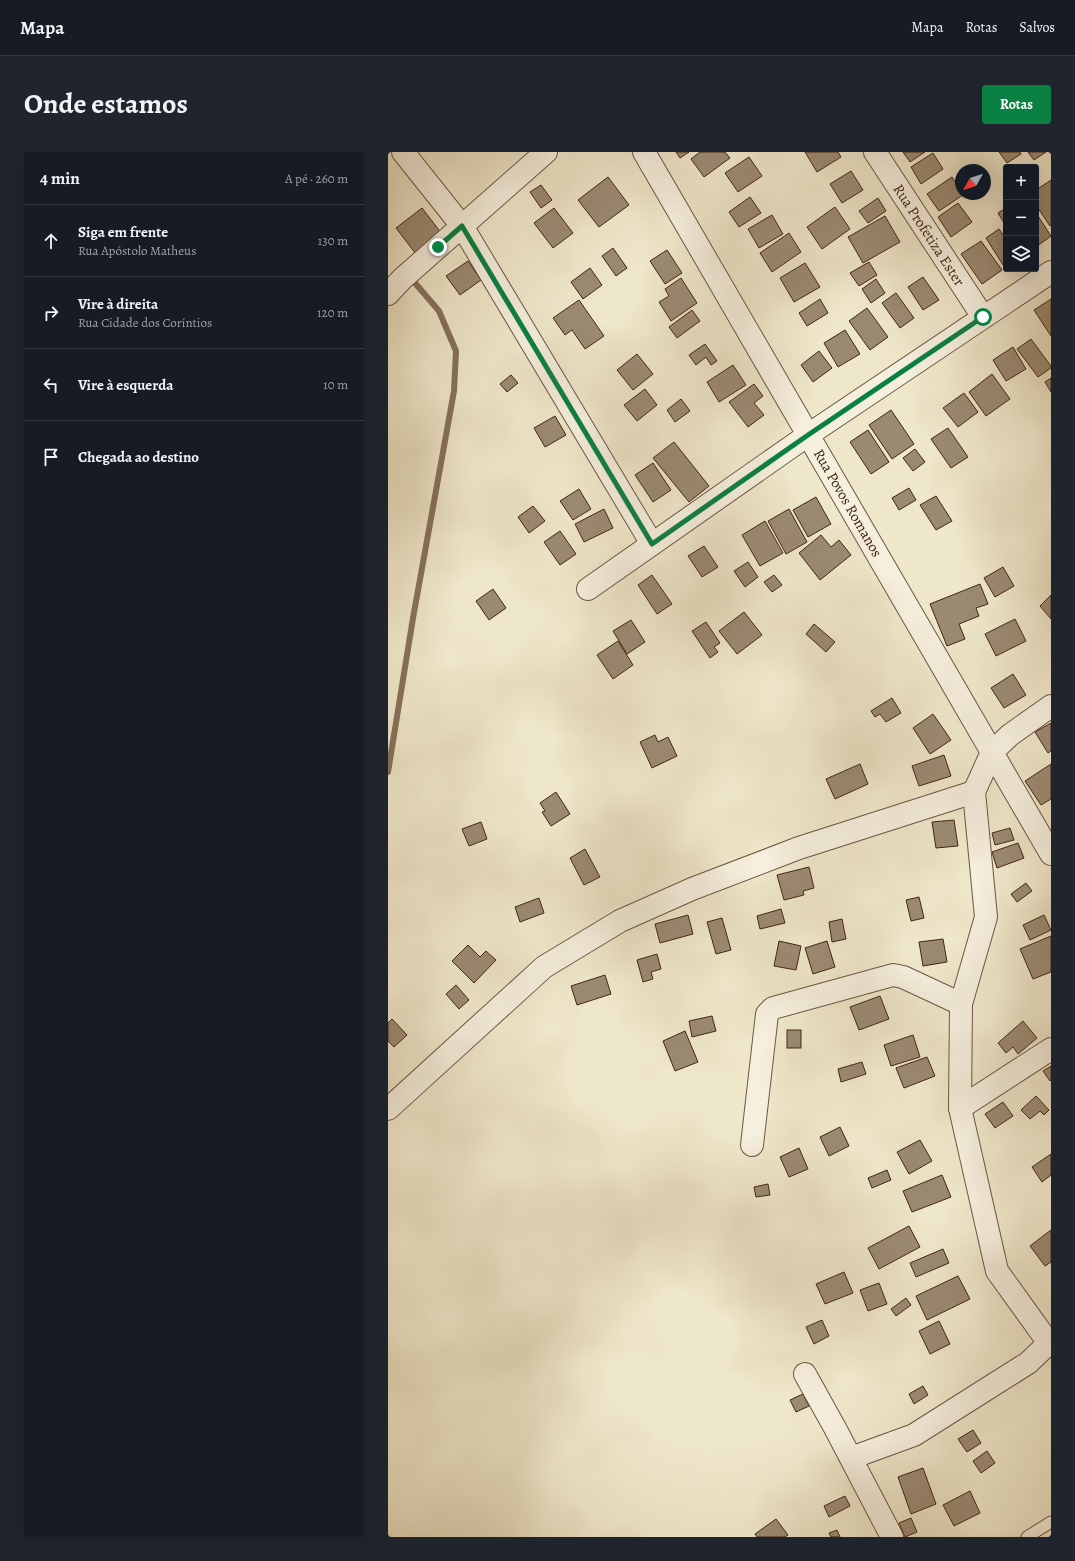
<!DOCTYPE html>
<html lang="pt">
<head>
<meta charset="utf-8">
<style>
  body { margin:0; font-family:Alegreya,serif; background:#20242c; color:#f1f3f6 }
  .controls { position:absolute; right:12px; top:12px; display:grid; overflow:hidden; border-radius:4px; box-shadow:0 4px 16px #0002 }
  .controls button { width:36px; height:36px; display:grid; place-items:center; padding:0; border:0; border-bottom:1px solid #363941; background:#171b24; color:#f1f3f6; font:20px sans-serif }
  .compass { position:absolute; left:567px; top:12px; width:36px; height:36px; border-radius:50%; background:#171b24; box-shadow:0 4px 16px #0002; rotate:231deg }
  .stop { position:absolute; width:12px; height:12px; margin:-9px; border:3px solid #0b8043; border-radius:50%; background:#fff }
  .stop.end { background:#0b8043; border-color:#fff; box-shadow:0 1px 4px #0008 }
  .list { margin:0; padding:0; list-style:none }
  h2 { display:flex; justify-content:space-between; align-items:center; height:52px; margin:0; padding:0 16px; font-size:17px }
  h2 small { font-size:13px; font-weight:400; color:#9ea1a6 }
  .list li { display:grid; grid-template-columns:26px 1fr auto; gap:12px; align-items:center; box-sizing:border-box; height:72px; padding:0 16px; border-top:1px solid #363941 }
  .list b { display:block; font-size:15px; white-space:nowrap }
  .list p { margin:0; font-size:13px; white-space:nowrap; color:#9ea1a6 }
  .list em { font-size:13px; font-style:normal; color:#9ea1a6 }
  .icon { flex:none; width:22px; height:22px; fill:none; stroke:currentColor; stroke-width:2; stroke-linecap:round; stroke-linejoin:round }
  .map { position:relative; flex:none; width:663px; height:1385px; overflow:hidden; border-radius:4px }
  header { display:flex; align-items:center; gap:24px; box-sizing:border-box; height:56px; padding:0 20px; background:#171b24; border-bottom:1px solid #363941 }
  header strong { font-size:19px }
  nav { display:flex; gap:22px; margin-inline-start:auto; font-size:14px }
  .intro { display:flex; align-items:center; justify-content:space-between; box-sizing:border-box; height:96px; padding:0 24px }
  h1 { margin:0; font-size:28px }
  .button { padding:10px 18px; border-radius:4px; background:#0b8043; color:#fff; font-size:14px; font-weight:700 }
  main { display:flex; gap:24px; padding:0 24px }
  aside { flex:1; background:#171b24; border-radius:4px; box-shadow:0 4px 16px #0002 }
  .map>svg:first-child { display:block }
</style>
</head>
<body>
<header>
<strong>Mapa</strong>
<nav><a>Mapa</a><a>Rotas</a><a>Salvos</a></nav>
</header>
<div class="intro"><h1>Onde estamos</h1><a class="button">Rotas</a></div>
<main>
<aside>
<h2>4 min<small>A pé · 260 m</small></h2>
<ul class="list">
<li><svg class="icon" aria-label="ahead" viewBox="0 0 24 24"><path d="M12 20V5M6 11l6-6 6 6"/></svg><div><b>Siga em frente</b><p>Rua Apóstolo Matheus</p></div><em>130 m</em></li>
<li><svg class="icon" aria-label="right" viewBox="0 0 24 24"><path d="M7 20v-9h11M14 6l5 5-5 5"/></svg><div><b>Vire à direita</b><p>Rua Cidade dos Coríntios</p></div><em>120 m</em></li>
<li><svg class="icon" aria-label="left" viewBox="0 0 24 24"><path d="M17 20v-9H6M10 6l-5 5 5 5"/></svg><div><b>Vire à esquerda</b></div><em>10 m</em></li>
<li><svg class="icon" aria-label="arrive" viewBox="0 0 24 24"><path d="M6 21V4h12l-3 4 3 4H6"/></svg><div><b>Chegada ao destino</b></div></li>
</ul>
</aside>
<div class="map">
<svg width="663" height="1385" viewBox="0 0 663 1385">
  <rect width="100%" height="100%" fill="#efe7ca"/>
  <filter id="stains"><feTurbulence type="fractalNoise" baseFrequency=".005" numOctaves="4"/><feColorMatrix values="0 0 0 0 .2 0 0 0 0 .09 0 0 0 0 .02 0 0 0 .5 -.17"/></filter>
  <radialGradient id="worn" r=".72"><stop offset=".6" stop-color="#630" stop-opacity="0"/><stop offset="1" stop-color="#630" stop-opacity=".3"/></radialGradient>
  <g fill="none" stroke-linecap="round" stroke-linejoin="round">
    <path stroke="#86725c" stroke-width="6" d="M0 620 25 466 66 239 68 199 51 159 27 131"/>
  </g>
  <g fill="#9b8a73" stroke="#402614">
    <path d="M288 0H301L292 6Z"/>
    <path d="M312 0H337L342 6 316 25 303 7Z"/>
    <path d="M417 0H450L453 5 429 20Z"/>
    <path d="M515 0H537L522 10Z"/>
    <path d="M611 0H632L633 2 619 11Z"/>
    <path d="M640 0H658L646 8Z"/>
    <path d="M545 1 555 17 533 32 523 15Z"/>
    <path d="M361 5 374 24 350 40 337 21Z"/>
    <path d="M463 19 475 38 454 51 442 32Z"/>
    <path d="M220 25 241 53 211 75 190 48Z"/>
    <path d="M564 25 573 39V42L575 43 551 59 539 42Z"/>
    <path d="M663 28V73L662 74 648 53V38Z"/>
    <path d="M153 33 164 48 153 56 142 40Z"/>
    <path d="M362 45 373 61 351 75 341 60Z"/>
    <path d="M490 46 498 59 480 71 471 59Z"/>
    <path d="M570 51 584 70 563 85 550 65Z"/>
    <path d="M447 55 462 77 434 97 419 75Z"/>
    <path d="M34 56 54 82 28 102 8 76Z"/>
    <path d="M166 56 185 81 165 96 146 71Z"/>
    <path d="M618 56V74L610 61Z"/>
    <path d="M648 61 663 84 648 95Z"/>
    <path d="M384 63 395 82 371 96 360 77Z"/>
    <path d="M497 64 512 90 475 111 460 85Z"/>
    <path d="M611 77 618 87 617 116 598 86Z"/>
    <path d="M401 81 413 100 384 120 372 101Z"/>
    <path d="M593 89 614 118 594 132 573 102Z"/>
    <path d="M225 96 239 116 228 124 214 104Z"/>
    <path d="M279 98 294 121 277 132 262 109Z"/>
    <path d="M80 109 93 128 72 143 58 124Z"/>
    <path d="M481 110 489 123 471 134 462 121Z"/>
    <path d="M417 111 432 135 406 150 392 126Z"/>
    <path d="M202 116 214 133 195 147 183 130Z"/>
    <path d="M535 125 551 148 535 158 520 135Z"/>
    <path d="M293 126 309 151 283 169 271 150 281 144 277 137Z"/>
    <path d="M488 127 497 141 483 151 474 137Z"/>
    <path d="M508 141 526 166 512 176 494 151Z"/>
    <path d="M432 147 440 161 419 174 411 161Z"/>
    <path d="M663 147V184L646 158Z"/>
    <path d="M191 148 216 184 197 197 184 178 177 183 165 166Z"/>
    <path d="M479 156 500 185 482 198 461 169Z"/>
    <path d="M304 158 312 169 289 186 281 175Z"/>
    <path d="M457 178 472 202 450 215 436 191Z"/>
    <path d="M643 187 663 214V216L650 225 629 197Z"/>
    <path d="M317 192 329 209 323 213 318 205 308 213 301 203Z"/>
    <path d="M625 195 638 217 618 229 605 208Z"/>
    <path d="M431 199 444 216 425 230 413 213Z"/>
    <path d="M249 202 265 222 245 238 229 218Z"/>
    <path d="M345 213 358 233 331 250 319 230Z"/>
    <path d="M604 222 622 247 598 264 581 240Z"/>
    <path d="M123 223 130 231 119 240 112 232Z"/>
    <path d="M663 226V240L657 230Z"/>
    <path d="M366 232 375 244 366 251 376 263 360 275 341 250Z"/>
    <path d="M257 237 269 253 249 269 236 253Z"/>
    <path d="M576 241 590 260 570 275 555 256Z"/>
    <path d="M293 247 302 259 287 270 279 258Z"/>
    <path d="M503 258 526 292 504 307 481 273Z"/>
    <path d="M167 264 178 283 157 295 146 276Z"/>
    <path d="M560 276 580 305 563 316 543 287Z"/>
    <path d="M480 278 501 310 483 322 462 290Z"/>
    <path d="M286 290 321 334 301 350 265 306Z"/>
    <path d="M527 297 537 310 525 319 515 306Z"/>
    <path d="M265 311 283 338 265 350 247 323Z"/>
    <path d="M521 336 528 348 511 358 504 346Z"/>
    <path d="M191 337 203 357 185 368 172 349Z"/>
    <path d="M548 344 564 369 548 378 532 353Z"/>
    <path d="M428 345 443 372 420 385 405 358Z"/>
    <path d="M145 354 157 369 141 381 130 365Z"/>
    <path d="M216 357 225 376 196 390 187 372Z"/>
    <path d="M401 357 419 390 398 402 380 369Z"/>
    <path d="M377 369 395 401 372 414 354 383Z"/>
    <path d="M172 379 188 402 172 413 156 390Z"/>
    <path d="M433 383 443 395 451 388 463 403 432 428 411 401Z"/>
    <path d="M316 394 330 415 314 425 300 404Z"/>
    <path d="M360 410 370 425 357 435 346 419Z"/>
    <path d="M615 415 626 434 607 445 596 426Z"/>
    <path d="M264 423 284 452 269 462 250 433Z"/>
    <path d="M386 423 394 433 384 440 376 430Z"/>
    <path d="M592 432 600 452 588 456 591 464 571 472 577 487 559 494 542 452Z"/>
    <path d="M105 437 118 456 101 468 88 449Z"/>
    <path d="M663 443V467L652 454Z"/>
    <path d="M356 460 374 483 349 502 331 479Z"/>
    <path d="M627 467 638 489 608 504 597 482Z"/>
    <path d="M243 468 257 490 239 502 225 479Z"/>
    <path d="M318 470 332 491 326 495 330 500 322 506 304 479Z"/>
    <path d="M426 472 447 490 438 500 418 482Z"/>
    <path d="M230 489 245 513 225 527 209 503Z"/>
    <path d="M625 522 638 543 616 556 603 536Z"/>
    <path d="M504 546 513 561 498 570 492 562 487 565 483 559Z"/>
    <path d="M545 562 563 588 542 602 525 576Z"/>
    <path d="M663 571V599L660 601 647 580Z"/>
    <path d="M267 583 270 590 280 585 289 604 264 616 252 590Z"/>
    <path d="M556 603 563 624 531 634 524 614Z"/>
    <path d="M472 612 480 632 447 647 438 627Z"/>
    <path d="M663 612V647L653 653 637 629Z"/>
    <path d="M168 640 182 662 163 674 154 660 157 659 152 651Z"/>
    <path d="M566 668 570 694 548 696 544 670Z"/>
    <path d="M93 670 99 687 81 694 74 677Z"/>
    <path d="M622 676 626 688 607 693 604 681Z"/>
    <path d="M630 691 636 706 609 716 604 700Z"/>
    <path d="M197 697 212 725 196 733 182 706Z"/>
    <path d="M421 715 426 736 415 739 416 743 396 748 389 723Z"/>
    <path d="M638 731 644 739 629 750 623 742Z"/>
    <path d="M531 745 536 766 523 769 518 748Z"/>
    <path d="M151 746 156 761 132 770 127 755Z"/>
    <path d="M393 757 397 771 372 777 369 764Z"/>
    <path d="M300 763 305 782 272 791 267 772Z"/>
    <path d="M656 763 663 778 642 788 635 773Z"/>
    <path d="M334 766 343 798 328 802 319 770Z"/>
    <path d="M454 767 458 787 444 790 441 770Z"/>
    <path d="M663 784V820L645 827 632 797Z"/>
    <path d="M555 787 559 810 535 814 531 790Z"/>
    <path d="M391 789 413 794 408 818 386 814Z"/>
    <path d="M439 789 447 815 425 822 417 796Z"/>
    <path d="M80 793 92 805 98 799 108 808 86 831 64 809Z"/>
    <path d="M269 802 273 817 263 820 265 827 255 830 249 808Z"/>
    <path d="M217 823 223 842 189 853 183 834Z"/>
    <path d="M68 833 81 848 71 857 58 842Z"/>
    <path d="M492 844 501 867 471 878 462 855Z"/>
    <path d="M324 864 328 879 304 885 301 869Z"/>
    <path d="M4 867 19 883 6 895 0 889V871Z"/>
    <path d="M635 869 649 886 630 902 625 895 618 901 610 891Z"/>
    <rect x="399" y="878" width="14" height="18"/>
    <path d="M297 879 310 910 287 919 275 889Z"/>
    <path d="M525 883 532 905 503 914 496 893Z"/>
    <path d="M539 905 547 924 516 936 508 916Z"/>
    <path d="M474 910 478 922 453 930 450 917Z"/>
    <path d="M663 914V928L662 929 655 919Z"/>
    <path d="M648 944 661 958 656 963 652 959 642 967 633 958Z"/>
    <path d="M615 950 625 964 607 976 597 962Z"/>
    <path d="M452 975 461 994 441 1004 432 985Z"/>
    <path d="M532 988 544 1009 521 1022 509 1000Z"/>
    <path d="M411 996 420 1017 401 1025 392 1005Z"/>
    <path d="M663 1002V1023L654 1030 644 1015Z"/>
    <path d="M499 1018 503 1028 484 1036 480 1026Z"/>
    <path d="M554 1023 563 1045 524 1060 515 1039Z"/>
    <path d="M380 1032 382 1043 368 1045 366 1035Z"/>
    <path d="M521 1074 532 1095 491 1117 480 1096Z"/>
    <path d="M663 1078V1110L657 1114 642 1094Z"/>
    <path d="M555 1097 561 1111 528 1125 522 1111Z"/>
    <path d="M456 1120 465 1141 437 1152 428 1132Z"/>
    <path d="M570 1124 582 1147 539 1168 528 1144Z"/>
    <path d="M491 1131 499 1152 480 1159 472 1138Z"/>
    <path d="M518 1146 523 1153 508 1164 503 1157Z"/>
    <path d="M434 1168 441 1184 426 1192 418 1175Z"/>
    <path d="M551 1169 562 1192 542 1202 531 1179Z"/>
    <path d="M535 1234 540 1243 526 1252 521 1242Z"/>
    <path d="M415 1242 421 1254 408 1260 402 1248Z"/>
    <path d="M585 1278 593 1291 579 1300 570 1287Z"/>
    <path d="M599 1299 607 1311 593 1321 585 1309Z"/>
    <path d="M535 1316 548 1352 523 1362 510 1325Z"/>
    <path d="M582 1339 592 1361 566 1374 555 1353Z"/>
    <path d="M457 1344 462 1354 441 1365 436 1354Z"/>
    <path d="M523 1366 529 1380 517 1385 511 1371Z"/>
    <path d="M388 1367 400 1383 397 1385H369L367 1382Z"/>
    <path d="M449 1378 452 1385H443L441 1381Z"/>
  </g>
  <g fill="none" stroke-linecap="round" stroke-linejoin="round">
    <g stroke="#6c5642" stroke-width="13">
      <path id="service" d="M639 1385 663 1370"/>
    </g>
    <g stroke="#6c5642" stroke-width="24">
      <g id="minor">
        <path d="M15 0 74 74 264 392"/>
        <path d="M256 0 663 702"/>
        <path d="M487 0 595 165"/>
        <path d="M0 142 14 127 158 0"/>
        <path d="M200 437 420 283 663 120"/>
        <path d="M663 554 622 583 604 600 586 640 598 765 573 852 572 956 609 1119 663 1194"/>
        <path d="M572 956 663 897"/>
        <path d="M0 957 156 815 232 769 304 737 411 696 586 640"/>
        <path d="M364 993 379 862 385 856 505 823 515 825 573 852"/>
        <path d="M417 1222 447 1276 504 1385"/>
        <path d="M463 1306 526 1283 640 1211 660 1192"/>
      </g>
    </g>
    <use href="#service" stroke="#f5efdd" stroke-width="11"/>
    <use href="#minor" stroke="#f5efdd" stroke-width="22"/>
  </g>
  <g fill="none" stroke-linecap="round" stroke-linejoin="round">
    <path stroke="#0b8043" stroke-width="5" d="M50 95 74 74 264 392 420 283 595 165"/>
  </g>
  <g text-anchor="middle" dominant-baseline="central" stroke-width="3" stroke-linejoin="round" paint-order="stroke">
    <g font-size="15" fill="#402614" stroke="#f5efdd">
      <text transform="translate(541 83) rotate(57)">Rua Profetiza Ester</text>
      <text transform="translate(460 351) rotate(60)">Rua Povos Romanos</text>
    </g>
  </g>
  <rect width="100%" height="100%" filter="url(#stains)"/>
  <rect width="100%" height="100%" fill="url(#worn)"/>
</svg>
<div class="controls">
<button>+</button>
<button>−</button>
<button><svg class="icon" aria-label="layers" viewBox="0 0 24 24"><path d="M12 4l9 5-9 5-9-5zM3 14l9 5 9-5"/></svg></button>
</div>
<svg class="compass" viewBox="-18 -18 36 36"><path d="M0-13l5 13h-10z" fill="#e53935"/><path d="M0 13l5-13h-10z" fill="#9ea1a6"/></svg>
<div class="stop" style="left:595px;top:165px"></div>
<div class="stop end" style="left:50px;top:95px"></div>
</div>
</main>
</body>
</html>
